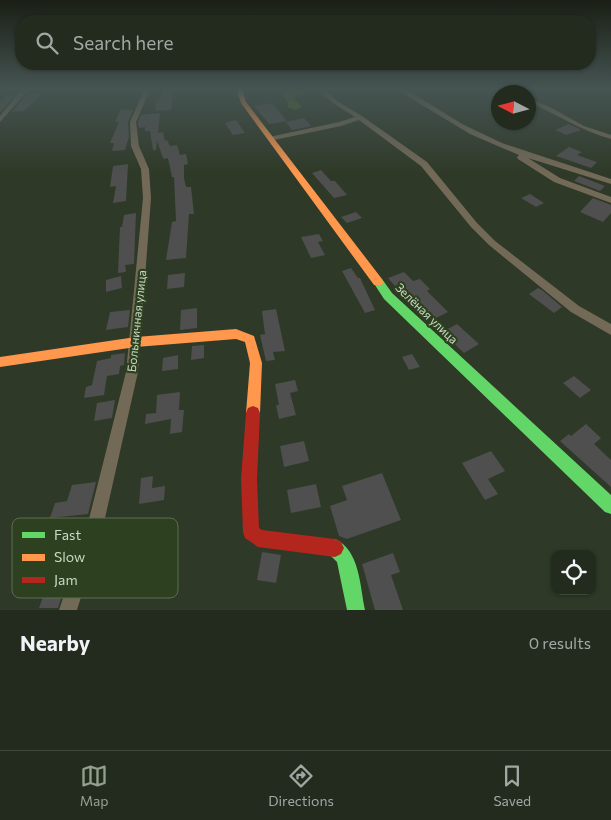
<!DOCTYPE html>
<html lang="en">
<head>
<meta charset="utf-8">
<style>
  body { margin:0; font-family:Commissioner,sans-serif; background:#2e372a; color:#f1f3f6 }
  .controls { position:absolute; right:15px; bottom:15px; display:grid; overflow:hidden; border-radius:10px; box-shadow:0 1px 4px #0004 }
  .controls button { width:45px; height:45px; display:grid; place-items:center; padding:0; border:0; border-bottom:1px solid #3f473b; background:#222b1d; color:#f1f3f6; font:25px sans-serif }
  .compass { position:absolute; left:491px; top:85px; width:45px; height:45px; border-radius:50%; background:#222b1d; box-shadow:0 1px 4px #0004; rotate:276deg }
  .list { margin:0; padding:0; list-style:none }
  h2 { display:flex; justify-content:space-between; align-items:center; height:65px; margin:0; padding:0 20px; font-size:21px }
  h2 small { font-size:16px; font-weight:400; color:#a2a7a4 }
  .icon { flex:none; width:28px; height:28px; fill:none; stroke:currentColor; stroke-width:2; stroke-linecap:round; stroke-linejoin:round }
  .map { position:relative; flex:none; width:611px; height:610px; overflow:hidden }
  .search { position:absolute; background:#222b1d; box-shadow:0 1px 4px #0004; left:15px; right:15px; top:15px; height:55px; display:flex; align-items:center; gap:12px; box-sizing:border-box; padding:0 18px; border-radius:20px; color:#a2a7a4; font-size:19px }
  .sheet { height:140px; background:#222b1d }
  nav { display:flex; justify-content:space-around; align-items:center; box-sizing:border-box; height:70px; border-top:1px solid #3f473b; background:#222b1d; font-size:14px; color:#a2a7a4 }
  nav a { display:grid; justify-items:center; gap:2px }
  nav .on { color:#94a08e }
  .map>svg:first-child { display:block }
</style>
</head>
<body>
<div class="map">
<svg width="611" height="610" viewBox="0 0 611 610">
  <rect width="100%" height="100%" fill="#2e3927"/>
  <path fill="#416c1d" d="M285 88H317L296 97 294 99 302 107 295 110 288 107V102L279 91Z"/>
  <g fill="#4e4f4e">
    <path d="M163 88H174L171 110 155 111 157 100H160Z"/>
    <path d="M15 94 1 112H0V102L7 95Z"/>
    <path d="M27 94H41L24 111 12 112Z"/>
    <path d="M272 103 287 121 269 124 254 106Z"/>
    <path d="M121 109 133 110 128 122 129 137 125 150 112 151 114 143H110L119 122H115Z"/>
    <path d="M160 113 158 133 163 132 165 141 167 140 170 146 177 145 180 155 186 154 188 164 184 165V178L186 187H191L194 214H189L186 258 166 260 172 222 176 221 174 177H172L168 158 164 159 162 156 157 140 156 150H153L150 131H145V127L139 128 138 122 141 115Z"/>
    <path d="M304 118 311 126 292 130 286 122Z"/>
    <path d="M236 120 245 133 233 135 225 123Z"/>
    <path d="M569 124 581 130 566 135 555 130Z"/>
    <path d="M569 147 582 152 577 155 597 162 591 168 556 156Z"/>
    <path d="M128 164 126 201 113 203 116 186 110 187 113 166Z"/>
    <path d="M321 170 331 181H335L347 195 334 198 312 173Z"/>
    <path d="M579 176 605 186 600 191 574 181Z"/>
    <path d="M530 194 544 203 536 207 521 198Z"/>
    <path d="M593 198 611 205V213L603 222 580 212Z"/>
    <path d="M356 212 362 218 347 223 341 217Z"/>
    <path d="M136 213 134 264 125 265 126 272 118 273 120 227H122L124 215Z"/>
    <path d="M319 234 323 241 318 242 325 255 311 258 301 237Z"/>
    <path d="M351 268 358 278H360L375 310 365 313 342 271Z"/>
    <path d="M404 272 413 281 420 279 430 289 427 291 448 312 434 319 399 284 395 286 388 278Z"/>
    <path d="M185 273 184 287 167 289 168 275Z"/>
    <path d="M121 276 122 288 106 292V280Z"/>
    <path d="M538 288 542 290 562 307 554 313 529 294Z"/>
    <path d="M197 308V328L180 330 181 310Z"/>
    <path d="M276 309 285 351 273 352 275 360 266 361 260 335 265 334 262 311Z"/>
    <path d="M130 310 128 327 106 330 110 312Z"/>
    <path d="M457 324 479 344 464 353 442 332Z"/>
    <path d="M204 345V358L191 360 192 346Z"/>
    <path d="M125 353 124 365 120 366 119 374 107 376 104 395 84 398 86 387 92 385 97 361 111 358V355Z"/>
    <path d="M412 354 420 367 409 370 402 357Z"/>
    <path d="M178 355V369L162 371 163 358Z"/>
    <path d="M574 376 591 390 580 398 563 383Z"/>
    <path d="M295 380 298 391 290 393 296 415 279 419 276 405H279L275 384Z"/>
    <path d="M180 392 179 410H184L182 432 170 434 171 419 145 424 146 414 156 413 157 395Z"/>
    <path d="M115 400 112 418 94 421 97 403Z"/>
    <path d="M586 424 601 438 594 444 611 460V487L560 441 569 434 571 436Z"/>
    <path d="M304 441 309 461 284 467 280 446Z"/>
    <path d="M491 451 505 471 488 479 498 494 485 500 462 463Z"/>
    <path d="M382 473 401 520 347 539 339 536 330 506 347 500 342 486Z"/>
    <path d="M153 476 152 488 165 486 164 500 139 504 141 478Z"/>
    <path d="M96 482 88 514 50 518 55 503 67 501 72 485Z"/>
    <path d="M316 484 321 507 291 513 287 490Z"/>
    <path d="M262 552 281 555 276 583 257 580Z"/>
    <path d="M393 553 400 572 391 575 403 610H375L362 564Z"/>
    <path d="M49 580H67L58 608H39Z"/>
  </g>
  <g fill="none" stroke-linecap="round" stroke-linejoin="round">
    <g fill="#736957" fill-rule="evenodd">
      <path d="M23 88H30L0 122V116Z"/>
      <path d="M145 88H151L136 122 139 146 149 169 151 198 138 372 103 527 77 610H59L87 527 126 372 143 198 141 169 131 146 130 122Z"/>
      <path d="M317 88H324L337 101 362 116 427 162 477 223 495 241 579 306 611 324V335L571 312 489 245 471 227 421 166 359 120 341 126 269 141V137L339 122 355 117 333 103Z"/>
      <path d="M394 88H403L410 92 464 125 502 143 611 179V184L528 158 560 178 611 197V203L554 182 518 159 517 157 519 155 470 134Z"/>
      <path d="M491 88H501L509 92H502Z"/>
      <path d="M607 88H611V91Z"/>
      <path d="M528 98 550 107 584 126 611 135V139C581 131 557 114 528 102Z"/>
    </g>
    <g fill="#63d668" fill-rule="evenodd">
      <path d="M378 278 382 279 392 293 611 495V514L605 512 384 299 373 282Z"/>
      <path d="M335 539C360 550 360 587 365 610H347L337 562 329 554 326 548 329 542Z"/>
    </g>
    <g fill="#ff974d" fill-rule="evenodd">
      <path d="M236 88H242L246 102 382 279 383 282 382 285H374L241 103Z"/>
      <path d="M236 329 254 336 262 363 260 413 258 418 253 420 248 418 246 413 250 363 245 342 236 339 136 347 0 367V357L136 337Z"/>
    </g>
    <path fill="#b3261e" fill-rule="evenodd" d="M253 406 258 408 260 413 257 479 259 528 262 530 335 539 341 542 344 548 341 554 335 557 258 547 245 538 243 532 241 479 246 413 248 408Z"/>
  </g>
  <linearGradient id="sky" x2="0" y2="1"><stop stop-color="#191f15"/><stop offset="0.51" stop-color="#465452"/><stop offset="1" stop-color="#465452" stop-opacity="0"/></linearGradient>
  <rect width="611" height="174" fill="url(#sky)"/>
  <g text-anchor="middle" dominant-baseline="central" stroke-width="4.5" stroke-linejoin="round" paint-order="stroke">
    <g font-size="12" fill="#cbd8c5" stroke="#2d4020">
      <text transform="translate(427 313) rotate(44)">Зелёная улица</text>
      <text transform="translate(136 321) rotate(-84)">Больничная улица</text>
    </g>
  </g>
  <rect x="12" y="518" width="166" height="80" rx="8" fill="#2d4020" stroke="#5c6e52" stroke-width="1"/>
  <rect x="22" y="532" width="23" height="6" fill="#63d668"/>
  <rect x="22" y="554" width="23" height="7" fill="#ff974d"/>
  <rect x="22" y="577" width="23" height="6" fill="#b3261e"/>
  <g font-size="14" fill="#cbd8c5">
    <text x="54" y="540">Fast</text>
    <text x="54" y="562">Slow</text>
    <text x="54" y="585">Jam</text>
  </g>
</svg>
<div class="controls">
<button><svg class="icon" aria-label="locate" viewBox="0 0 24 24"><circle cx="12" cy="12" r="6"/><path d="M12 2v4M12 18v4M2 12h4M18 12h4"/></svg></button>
</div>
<svg class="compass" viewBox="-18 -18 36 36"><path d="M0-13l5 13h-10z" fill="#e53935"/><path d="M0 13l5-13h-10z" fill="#a2a7a4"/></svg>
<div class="search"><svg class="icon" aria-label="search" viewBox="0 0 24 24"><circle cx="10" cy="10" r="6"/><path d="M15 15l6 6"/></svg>Search here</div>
</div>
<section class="sheet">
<h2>Nearby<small>0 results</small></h2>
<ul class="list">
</ul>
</section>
<nav>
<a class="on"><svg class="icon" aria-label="map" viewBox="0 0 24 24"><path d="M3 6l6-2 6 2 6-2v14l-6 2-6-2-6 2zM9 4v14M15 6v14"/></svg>Map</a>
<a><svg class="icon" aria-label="directions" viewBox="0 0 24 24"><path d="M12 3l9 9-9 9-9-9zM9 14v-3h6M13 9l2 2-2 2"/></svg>Directions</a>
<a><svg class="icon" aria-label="saved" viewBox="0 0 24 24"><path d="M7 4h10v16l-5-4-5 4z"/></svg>Saved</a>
</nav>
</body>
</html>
